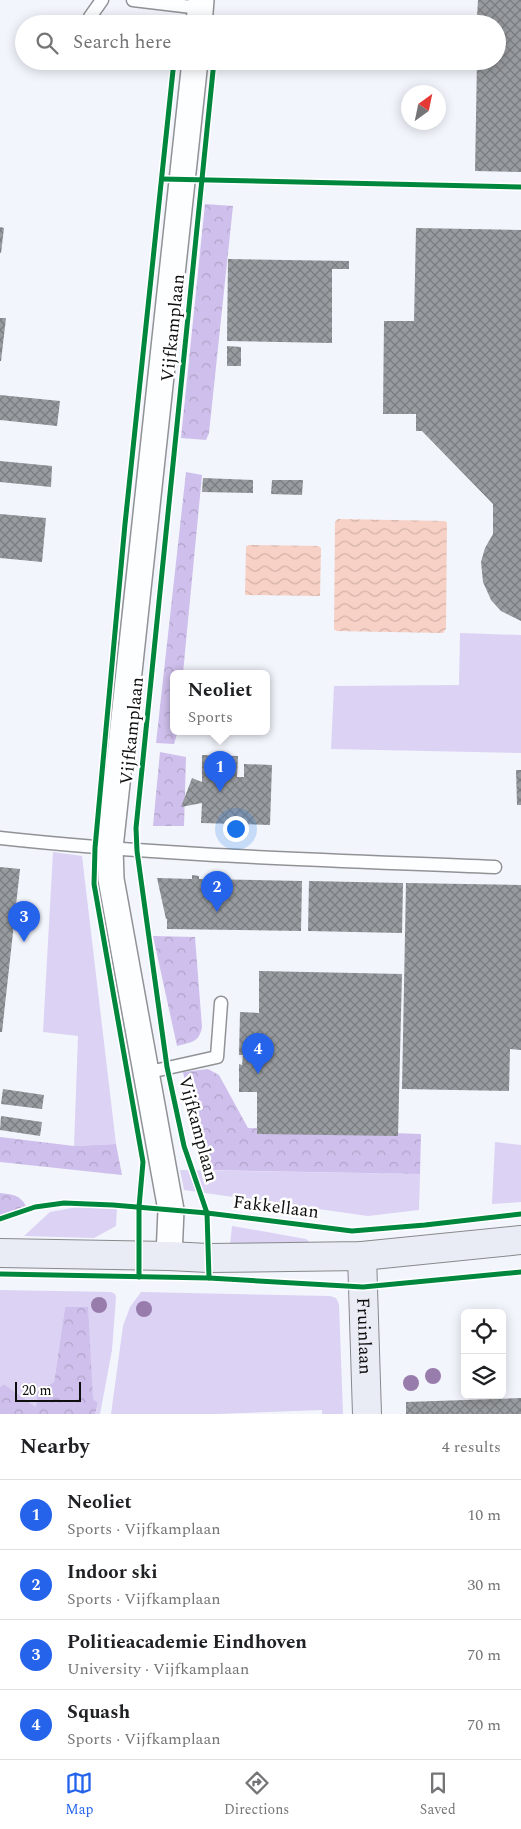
<!DOCTYPE html>
<html lang="en">
<head>
<meta charset="utf-8">
<style>
  body { margin:0; font-family:Spectral,serif; background:#f2f2f2; color:#202124 }
  .controls { position:absolute; right:15px; bottom:15px; display:grid; overflow:hidden; border-radius:8px; box-shadow:0 2px 12px #0003 }
  .controls button { width:45px; height:45px; display:grid; place-items:center; padding:0; border:0; border-bottom:1px solid #e0e0e0; background:#fff; color:#202124; font:25px sans-serif }
  .compass { position:absolute; left:401px; top:85px; width:45px; height:45px; border-radius:50%; background:#fff; box-shadow:0 2px 12px #0003; rotate:33deg }
  .scale { position:absolute; left:15px; bottom:12px; width:66px; box-sizing:border-box; padding-left:5px; border:2px solid #0e0e0e; border-top:0; font-size:14px; line-height:18px; white-space:nowrap; color:#0e0e0e; -webkit-text-stroke:4px #fff; paint-order:stroke }
  .you { position:absolute; left:235px; top:828px; width:18px; height:18px; margin:-12px; border:4px solid #fff; border-radius:50%; background:#1a73e8; box-shadow:0 0 0 8px #1a73e833 }
  .badge { display:grid; place-items:center; width:32px; height:32px; border-radius:50%; background:#2563eb; color:#fff; font-size:16px; font-weight:700 }
  .pin { position:absolute; translate:-50% -41px; filter:drop-shadow(0 1px 2px #0008) }
  .pin::after { content:''; position:absolute; top:26px; width:18px; height:15px; background:inherit; clip-path:polygon(0 0,100% 0,50% 100%) }
  .popup { position:absolute; left:170px; top:670px; width:100px; height:65px; box-sizing:border-box; display:grid; place-content:center; border-radius:8px; background:#fff; filter:drop-shadow(0 1px 4px #0005); font-size:16px; white-space:nowrap; color:#757577 }
  .popup b { font-size:19px; color:#202124 }
  .popup::after { content:''; position:absolute; left:50%; top:100%; margin-left:-10px; border:10px solid transparent; border-top-color:#fff }
  .list { margin:0; padding:0; list-style:none }
  h2 { display:flex; justify-content:space-between; align-items:center; height:65px; margin:0; padding:0 20px; font-size:21px }
  h2 small { font-size:16px; font-weight:400; color:#757577 }
  .list li { display:grid; grid-template-columns:32px 1fr auto; gap:15px; align-items:center; box-sizing:border-box; height:70px; padding:0 20px; border-top:1px solid #e0e0e0 }
  .list b { display:block; font-size:19px; white-space:nowrap }
  .list p { margin:0; font-size:16px; white-space:nowrap; color:#757577 }
  .list em { font-size:16px; font-style:normal; color:#757577 }
  .icon { flex:none; width:28px; height:28px; fill:none; stroke:currentColor; stroke-width:2; stroke-linecap:round; stroke-linejoin:round }
  .map { position:relative; flex:none; width:521px; height:1414px; overflow:hidden }
  .search { position:absolute; background:#fff; box-shadow:0 2px 12px #0003; left:15px; right:15px; top:15px; height:55px; display:flex; align-items:center; gap:12px; box-sizing:border-box; padding:0 18px; border-radius:28px; color:#757577; font-size:19px }
  .sheet { height:345px; background:#fff }
  nav { display:flex; justify-content:space-around; align-items:center; box-sizing:border-box; height:70px; border-top:1px solid #e0e0e0; background:#fff; font-size:14px; color:#757577 }
  nav a { display:grid; justify-items:center; gap:2px }
  nav .on { color:#2563eb }
  .map>svg:first-child { display:block }
</style>
</head>
<body>
<div class="map">
<svg width="521" height="1414" viewBox="0 0 521 1414">
  <defs>
    <pattern id="forest-crowns" width="20" height="18" patternUnits="userSpaceOnUse" patternTransform="scale(1.25)"><rect width="20" height="18" fill="#cfbfec"/><path d="M2 6a3 3 0 1 1 6 0M12 15a3 3 0 1 1 6 0" fill="none" stroke="#b1a3c9"/></pattern>
    <pattern id="water-waves" width="16" height="10" patternUnits="userSpaceOnUse" patternTransform="scale(1.25)"><rect width="16" height="10" fill="#f8d1c6"/><path d="M0 5q4-4 8 0t8 0" fill="none" stroke="#d3b2a9"/></pattern>
    <pattern id="building-cross-hatch" width="8" height="8" patternUnits="userSpaceOnUse" patternTransform="scale(1.25)"><rect width="8" height="8" fill="#989b9f"/><path d="M0 0l8 8M0 8l8-8" fill="none" stroke="#7a7d80"/></pattern>
  </defs>
  <rect width="100%" height="100%" fill="#f2f5fc"/>
  <g fill="#dbd2f4">
    <path d="M460 633 521 635V753L331 749 334 686 459 685Z"/>
    <path d="M53 852 82 856 116 1144 74 1146 78 1036 43 1032Z"/>
    <path d="M495 1142 521 1145V1202L492 1204Z"/>
    <path d="M180 1170 420 1174 419 1210 368 1216 184 1190Z"/>
    <path d="M77 1207 117 1209 116 1226 94 1238 24 1236 50 1212Z"/>
    <path d="M232 1226 306 1239 312 1244 230 1245Z"/>
    <path d="M0 1290 111 1292 115 1294 116 1297 112 1350 100 1414H95L98 1403 93 1400 65 1307 54 1382 37 1392 36 1407 4 1384 0 1387Z"/>
    <path d="M141 1292 330 1296 336 1298 339 1304 343 1414H322V1410L218 1414H111L123 1326 130 1307Z"/>
  </g>
  <g fill="url(#forest-crowns)">
    <path d="M205 204 233 206 209 433 206 440 181 438Z"/>
    <path d="M186 472 202 475 183 673H174V731H178L174 744 156 743Z"/>
    <path d="M160 752 186 757 184 826H153Z"/>
    <path d="M153 936 195 937 202 1027C199 1043 191 1042 177 1046Z"/>
    <path d="M208 1069 219 1075 248 1128 421 1134 420 1174 204 1170 183 1072Z"/>
    <path d="M0 1137 74 1146 116 1144 122 1175 0 1162Z"/>
    <path d="M0 1193C12 1194 20 1195 26 1206L0 1216Z"/>
    <path d="M65 1307H88L93 1399 98 1403 95 1414H0V1387L4 1384 36 1407 37 1392 54 1382Z"/>
  </g>
  <g fill="url(#water-waves)">
    <path d="M338 519 445 521 447 523 446 629 443 633 336 631 334 629 335 522Z"/>
    <path d="M248 545 318 546 321 548 320 596 245 595 246 547Z"/>
  </g>
  <g fill="url(#building-cross-hatch)">
    <path d="M478 0H521V172L475 171 477 61H497V24H481V18L477 17Z"/>
    <path d="M0 227 4 228 1 253H0Z"/>
    <path d="M416 228 521 230V621L501 611 491 600 483 582 481 562 485 548 493 534V504L422 431H416V414H383L384 321H414Z"/>
    <path d="M228 259 349 261V269H332V343L227 341Z"/>
    <path d="M0 318H6L1 361H0Z"/>
    <path d="M227 346 241 347V366H227Z"/>
    <path d="M0 395 60 401 57 426 0 420Z"/>
    <path d="M0 461 52 466 51 487 0 482Z"/>
    <path d="M203 478 253 480V493L202 492Z"/>
    <path d="M272 480H303L302 495 271 494Z"/>
    <path d="M0 514 46 518 42 562 0 558Z"/>
    <path d="M202 755 238 756 237 777H244V764L272 765 270 825 243 824V822H236V824L201 823 202 803 181 807 192 778 202 782Z"/>
    <path d="M516 770H521V805H517Z"/>
    <path d="M0 867 20 869 2 1032H0Z"/>
    <path d="M192 875 199 876V879L302 881 301 931 167 929V919H166L157 878 192 879Z"/>
    <path d="M309 881 403 883 402 933 308 931Z"/>
    <path d="M406 883 521 885V1050L510 1049 509 1091 402 1089Z"/>
    <path d="M259 971 402 974 398 1136 257 1134V1092H239V1064L242 1065 243 1055H239L240 1012 259 1013Z"/>
    <path d="M3 1089 44 1095 42 1109 1 1104Z"/>
    <path d="M1 1116 42 1122 40 1136 0 1130Z"/>
    <path d="M521 1398V1414H406V1402Z"/>
  </g>
  <g fill="none" stroke-linecap="round" stroke-linejoin="round">
    <g stroke="#919295" stroke-width="15">
      <g id="lane">
        <path d="M133 0 200 8"/>
        <path d="M90 17 102 0"/>
        <path d="M0 838C164 856 330 860 495 867"/>
        <path d="M145 1073 217 1057 221 1003"/>
      </g>
    </g>
    <g stroke="#919295" stroke-width="28">
      <g id="street">
        <path d="M199 24 201 0"/>
        <path d="M169 1256 171 1210 111 879 110 848 195 61"/>
      </g>
    </g>
    <g stroke="#87898c" stroke-width="30">
      <g id="secondary">
        <path d="M0 1253 169 1256 208 1258 362 1256 521 1240"/>
        <path id="s1" d="M362 1256 367 1414"/>
      </g>
    </g>
    <use href="#lane" stroke="#fdfeff" stroke-width="12"/>
    <use href="#street" stroke="#fdfeff" stroke-width="25"/>
    <use href="#secondary" stroke="#eaecf5" stroke-width="28"/>
    <g stroke="#fff" stroke-width="8">
      <g id="cycleway">
        <path d="M162 179 521 187"/>
        <path d="M0 1219 35 1207 64 1203 113 1205 207 1213 352 1231 425 1225 521 1214"/>
        <path d="M0 1274 209 1278 363 1287 521 1272"/>
        <path d="M139 1277V1207L143 1162 94 884 95 848 125 524 174 61"/>
        <path d="M209 1278 207 1213 184 1146 167 1067 137 851 136 828 214 61"/>
      </g>
    </g>
    <use href="#cycleway" stroke="#00873e" stroke-width="5"/>
  </g>
  <g fill="#987cac">
    <circle cx="99" cy="1305" r="8"/>
    <circle cx="144" cy="1309" r="8"/>
    <circle cx="433" cy="1376" r="8"/>
    <circle cx="411" cy="1383" r="8"/>
  </g>
  <g text-anchor="middle" dominant-baseline="central" stroke-width="5" stroke-linejoin="round" paint-order="stroke">
    <g font-size="18" fill="#0e0e0e" stroke="#fff">
      <text transform="translate(173 328) rotate(-84)">Vijfkamplaan</text>
      <text transform="translate(132 731) rotate(-84)">Vijfkamplaan</text>
      <text transform="translate(198 1129) rotate(75)">Vijfkamplaan</text>
      <text transform="translate(276 1207) rotate(7)">Fakkellaan</text>
      <text stroke="none"><textPath href="#s1" startOffset="80">Fruinlaan</textPath></text>
    </g>
  </g>
</svg>
<div class="controls">
<button><svg class="icon" aria-label="locate" viewBox="0 0 24 24"><circle cx="12" cy="12" r="6"/><path d="M12 2v4M12 18v4M2 12h4M18 12h4"/></svg></button>
<button><svg class="icon" aria-label="layers" viewBox="0 0 24 24"><path d="M12 4l9 5-9 5-9-5zM3 14l9 5 9-5"/></svg></button>
</div>
<svg class="compass" viewBox="-18 -18 36 36"><path d="M0-13l5 13h-10z" fill="#e53935"/><path d="M0 13l5-13h-10z" fill="#757577"/></svg>
<div class="scale">20 m</div>
<div class="you"></div>
<div class="pin badge" style="left:220px;top:792px">1</div>
<div class="popup"><b>Neoliet</b>Sports</div>
<div class="pin badge" style="left:217px;top:912px">2</div>
<div class="pin badge" style="left:24px;top:942px">3</div>
<div class="pin badge" style="left:258px;top:1074px">4</div>
<div class="search"><svg class="icon" aria-label="search" viewBox="0 0 24 24"><circle cx="10" cy="10" r="6"/><path d="M15 15l6 6"/></svg>Search here</div>
</div>
<section class="sheet">
<h2>Nearby<small>4 results</small></h2>
<ul class="list">
<li><span class="badge">1</span><div><b>Neoliet</b><p>Sports · Vijfkamplaan</p></div><em>10 m</em></li>
<li><span class="badge">2</span><div><b>Indoor ski</b><p>Sports · Vijfkamplaan</p></div><em>30 m</em></li>
<li><span class="badge">3</span><div><b>Politieacademie Eindhoven</b><p>University · Vijfkamplaan</p></div><em>70 m</em></li>
<li><span class="badge">4</span><div><b>Squash</b><p>Sports · Vijfkamplaan</p></div><em>70 m</em></li>
</ul>
</section>
<nav>
<a class="on"><svg class="icon" aria-label="map" viewBox="0 0 24 24"><path d="M3 6l6-2 6 2 6-2v14l-6 2-6-2-6 2zM9 4v14M15 6v14"/></svg>Map</a>
<a><svg class="icon" aria-label="directions" viewBox="0 0 24 24"><path d="M12 3l9 9-9 9-9-9zM9 14v-3h6M13 9l2 2-2 2"/></svg>Directions</a>
<a><svg class="icon" aria-label="saved" viewBox="0 0 24 24"><path d="M7 4h10v16l-5-4-5 4z"/></svg>Saved</a>
</nav>
</body>
</html>
